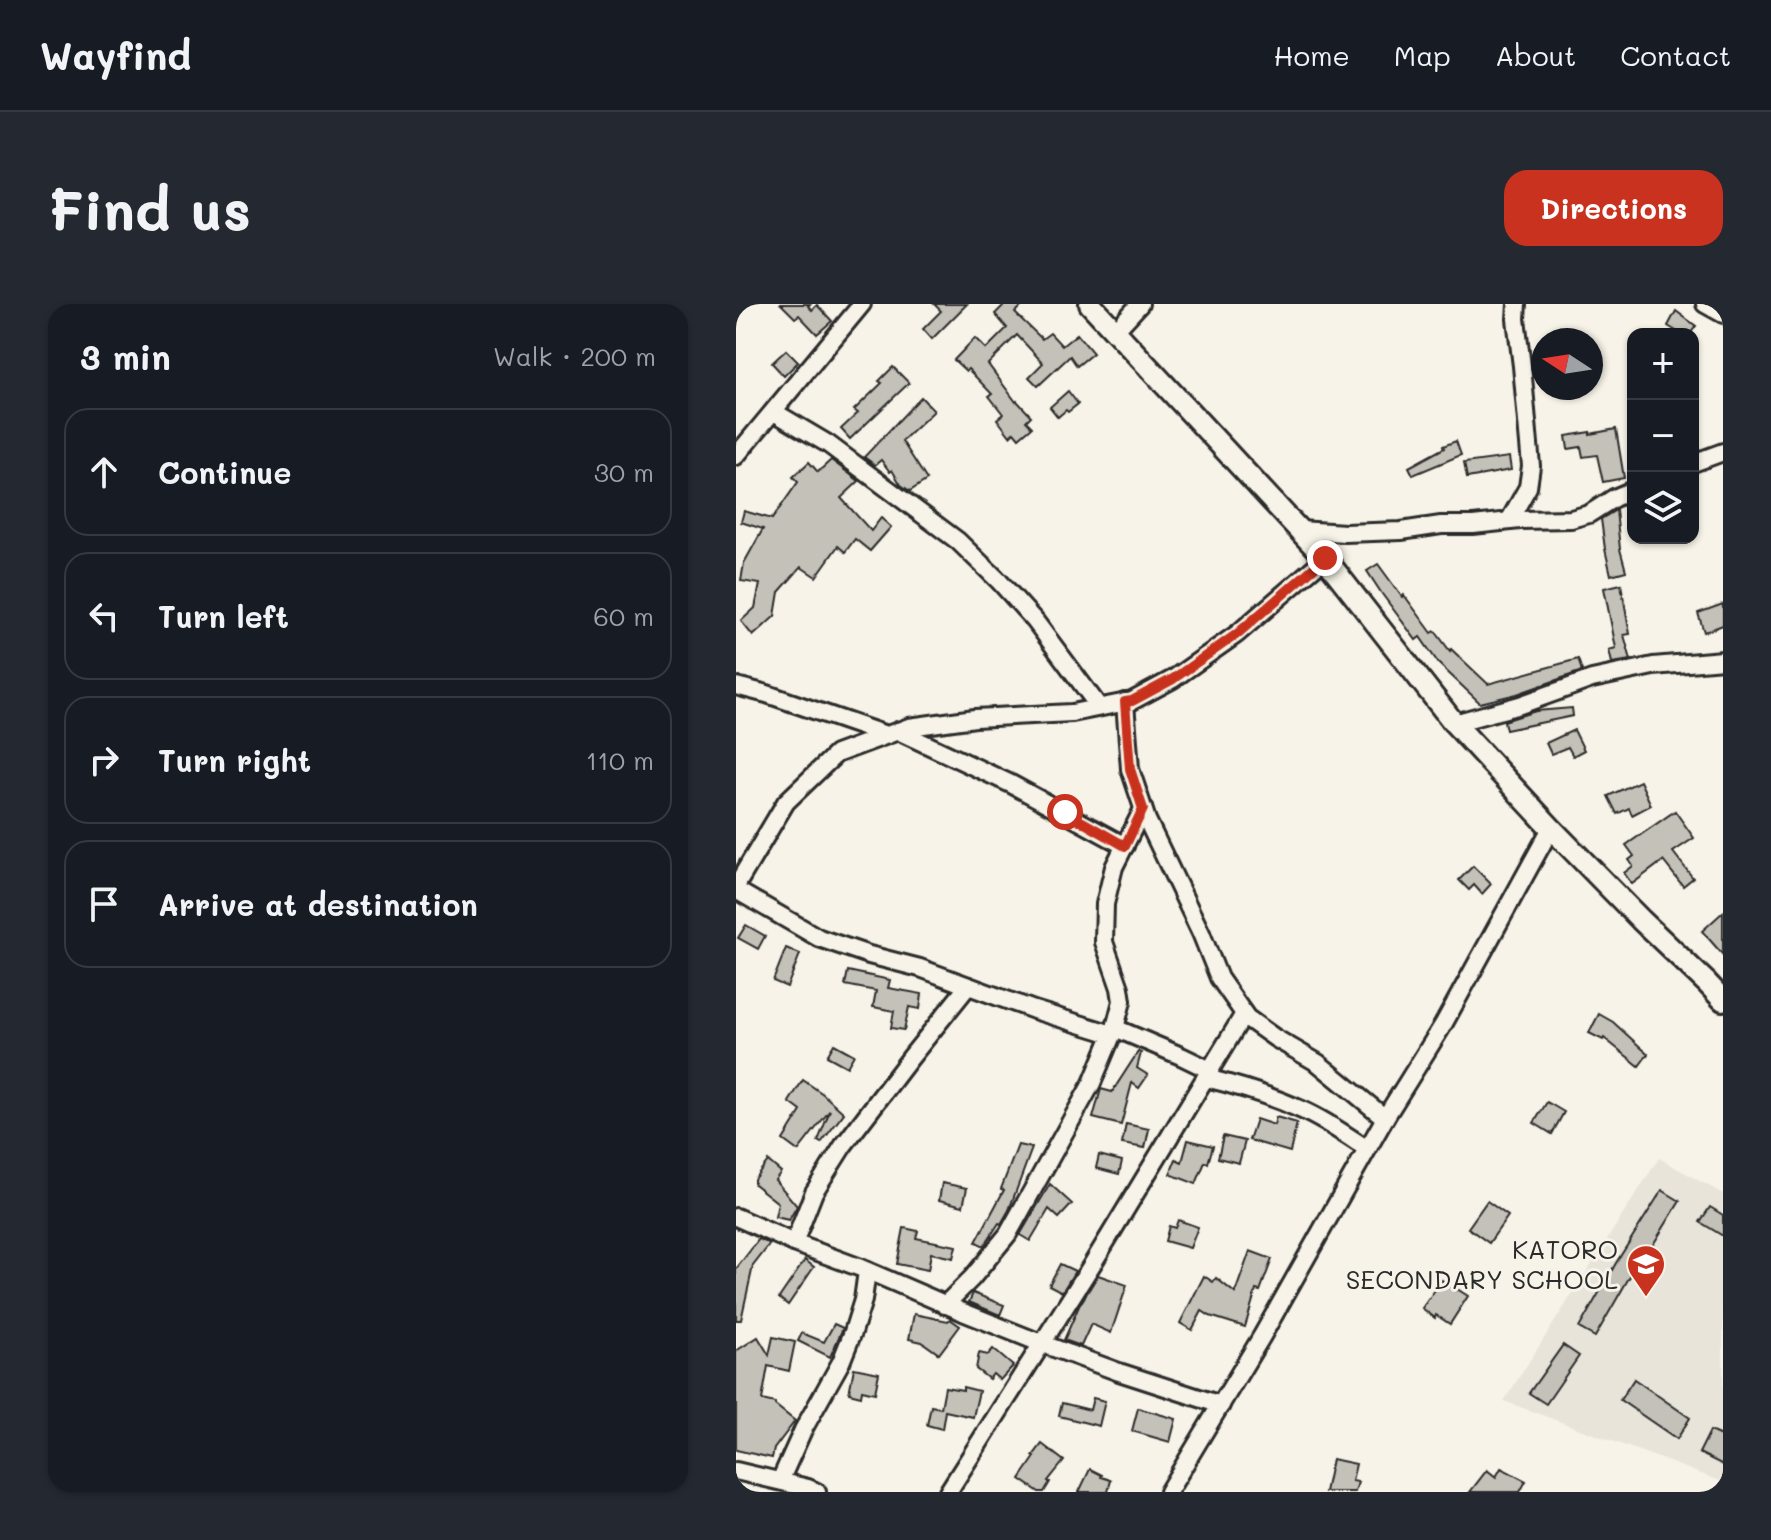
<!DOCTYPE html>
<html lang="en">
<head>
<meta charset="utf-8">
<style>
  body { margin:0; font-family:Mali,sans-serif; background:#242831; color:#f1f3f6 }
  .controls { position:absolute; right:24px; top:24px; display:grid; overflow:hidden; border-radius:16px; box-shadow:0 2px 6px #0004 }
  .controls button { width:72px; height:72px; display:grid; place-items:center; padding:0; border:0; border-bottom:2px solid #363941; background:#171b24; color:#f1f3f6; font:40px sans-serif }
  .compass { position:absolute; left:795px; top:24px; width:72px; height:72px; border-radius:50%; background:#171b24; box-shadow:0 2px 6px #0004; rotate:282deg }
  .stop { position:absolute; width:24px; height:24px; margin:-18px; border:6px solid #c8321e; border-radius:50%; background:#fff }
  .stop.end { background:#c8321e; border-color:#fff; box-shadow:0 2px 8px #0008 }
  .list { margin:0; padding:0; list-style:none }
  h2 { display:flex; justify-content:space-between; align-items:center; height:104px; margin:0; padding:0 32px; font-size:34px }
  h2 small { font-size:26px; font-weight:400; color:#9ea1a6 }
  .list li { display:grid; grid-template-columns:52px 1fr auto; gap:24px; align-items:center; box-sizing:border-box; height:128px; margin:0 16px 16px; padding:0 16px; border:2px solid #363941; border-radius:24px }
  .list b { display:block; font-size:30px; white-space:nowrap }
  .list em { font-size:26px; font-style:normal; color:#9ea1a6 }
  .icon { flex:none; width:44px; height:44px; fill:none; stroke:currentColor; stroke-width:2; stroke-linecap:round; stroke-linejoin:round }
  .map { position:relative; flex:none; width:987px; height:1188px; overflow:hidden; border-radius:24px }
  header { display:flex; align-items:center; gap:48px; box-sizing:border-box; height:112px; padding:0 40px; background:#171b24; border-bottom:2px solid #363941 }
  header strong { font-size:38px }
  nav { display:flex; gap:44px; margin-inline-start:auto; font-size:28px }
  .intro { display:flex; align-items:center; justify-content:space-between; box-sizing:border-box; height:192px; padding:0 48px }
  h1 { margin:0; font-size:56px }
  .button { padding:20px 36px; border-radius:24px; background:#c8321e; color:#fff; font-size:28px; font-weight:700 }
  main { display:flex; gap:48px; padding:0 48px }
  aside { flex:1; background:#171b24; border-radius:24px; box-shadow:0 2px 6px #0004 }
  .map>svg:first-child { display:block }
</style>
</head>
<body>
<header>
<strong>Wayfind</strong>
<nav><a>Home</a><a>Map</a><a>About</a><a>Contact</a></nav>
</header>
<div class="intro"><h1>Find us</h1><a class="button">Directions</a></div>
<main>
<aside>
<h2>3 min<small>Walk · 200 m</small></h2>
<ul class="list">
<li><svg class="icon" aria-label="ahead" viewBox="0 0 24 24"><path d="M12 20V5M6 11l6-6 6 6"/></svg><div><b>Continue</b></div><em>30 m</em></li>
<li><svg class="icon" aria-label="left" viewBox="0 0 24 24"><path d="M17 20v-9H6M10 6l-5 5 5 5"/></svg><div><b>Turn left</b></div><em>60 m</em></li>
<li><svg class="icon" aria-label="right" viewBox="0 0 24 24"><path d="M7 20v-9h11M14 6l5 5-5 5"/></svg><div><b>Turn right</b></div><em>110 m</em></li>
<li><svg class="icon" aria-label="arrive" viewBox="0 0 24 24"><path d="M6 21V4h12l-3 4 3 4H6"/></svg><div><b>Arrive at destination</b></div></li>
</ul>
</aside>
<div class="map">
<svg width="987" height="1188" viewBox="0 0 987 1188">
  <rect width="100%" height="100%" fill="#f7f3e8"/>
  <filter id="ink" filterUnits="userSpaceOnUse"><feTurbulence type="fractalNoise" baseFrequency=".0125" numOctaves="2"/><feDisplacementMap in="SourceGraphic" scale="16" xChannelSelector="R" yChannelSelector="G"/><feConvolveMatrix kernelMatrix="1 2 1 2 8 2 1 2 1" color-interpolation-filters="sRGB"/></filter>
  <g filter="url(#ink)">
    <path fill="#e8e4da" d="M923 854 987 890V1178L768 1097Z"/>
    <g fill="#c4c1b9" stroke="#2b2b2b" stroke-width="2">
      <path d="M45 0H74L72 2 76 6 81 1 96 17 81 30 63 11 59 14Z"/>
      <path d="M198 0H231L196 35 187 25 205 7Z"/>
      <path d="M269 0H288L279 9 306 35 314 29 326 42 341 30 357 49 341 62 334 52 302 82 293 73 307 59 281 31 252 60 280 98 281 97 295 112 290 117 296 123 283 134 278 128 274 132 261 115 267 110 253 92 256 90 232 65 230 67 218 56 239 34 250 45 271 24 259 10Z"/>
      <path d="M940 7 960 22 954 30H945L932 22Z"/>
      <path d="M50 46 62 58 48 72 36 59Z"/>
      <path d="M157 63 173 79 114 135 105 125 122 109 118 106 146 79 143 77Z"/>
      <path d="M332 87 342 100 332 108 330 106 322 113 314 103Z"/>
      <path d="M185 93 198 107 166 137 191 176 174 187 165 181 156 166 154 168 145 156 139 161 128 153Z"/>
      <path d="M880 125 888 174 867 178 861 151 847 153 845 143 832 145 830 132 854 128V130Z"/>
      <path d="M720 137 725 151 677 171 673 163 708 144 707 142Z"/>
      <path d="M773 153 775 166 731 174 728 159Z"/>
      <path d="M95 156 123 177 105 194 135 227 145 214 155 223 134 247 119 235 109 248 102 242 80 273 65 263 43 288 39 312 17 332 5 317 19 304 24 280 5 277 8 259 27 225 5 218 8 207 36 215 62 178 57 173 73 158 82 168Z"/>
      <path d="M880 206 884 245 890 267 875 271 869 245 865 215Z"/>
      <path d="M642 260 666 293 668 291 696 329 699 327 714 347 715 345 752 380 842 355 846 367 781 390 744 399 703 360 684 333 680 336 646 290 631 267Z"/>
      <path d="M885 280 894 330 888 331 895 356 876 359 873 346 880 344 868 284Z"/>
      <path d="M987 300V321L968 328 962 309Z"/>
      <path d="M836 404 837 412 770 426 768 417 800 407Z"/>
      <path d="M838 426 848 446 837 452 832 443 815 450 810 439Z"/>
      <path d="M904 477 915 501 896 511 893 504 881 510 872 492Z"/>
      <path d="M939 507 958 534 937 548 957 574 947 582 927 557 896 580 888 569 897 562 893 556 898 552 890 541Z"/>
      <path d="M737 562 755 580 746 590 738 581 733 586 723 576Z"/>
      <path d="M987 608V651L966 627Z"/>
      <path d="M10 621 29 632 22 645 2 634Z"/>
      <path d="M50 644 64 650 51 683 37 677Z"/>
      <path d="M112 667 154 676 152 684 186 690 184 705 173 703 168 726 155 724 158 707 137 703 140 687 109 681Z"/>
      <path d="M863 710 877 718 912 750 903 762 868 734 867 736 853 729Z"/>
      <path d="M98 740 118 751 111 763 91 752Z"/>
      <path d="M402 748 405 749 401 764 412 771 403 784 396 779 385 821 357 814 365 785 376 788Z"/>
      <path d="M67 776 87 790 108 809 85 839 82 837 94 806 62 847 47 836 65 807 53 798Z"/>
      <path d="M811 798 828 808 816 830 798 819Z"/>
      <path d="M540 813 561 819 554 848 513 836 520 815 538 821Z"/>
      <path d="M390 820 413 825 409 844 386 840Z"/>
      <path d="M487 832 509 837 503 859 482 854Z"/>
      <path d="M452 836 477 842 472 859 469 858 460 880 434 870 440 855 446 858Z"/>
      <path d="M282 841 296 844 273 906 265 920 263 919 248 942 240 938 268 886 265 885Z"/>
      <path d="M363 851 386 857 383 870 360 864Z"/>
      <path d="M32 857 45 868 39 876 61 902 53 916 39 913 42 899 18 880V875Z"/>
      <path d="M206 879 231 884 227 902 203 896Z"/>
      <path d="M314 880 336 900 323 914 313 905 294 937 284 931Z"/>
      <path d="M926 886 944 897 905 960 902 958 859 1033 843 1024 880 959Z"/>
      <path d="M751 897 772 912 753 939 732 924Z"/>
      <path d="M974 903 987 911V932L964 918Z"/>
      <path d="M442 916 462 923 454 944 429 937 433 922 439 924Z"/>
      <path d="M168 924 182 927 180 934 220 942 217 954 195 949 192 966 161 960Z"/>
      <path d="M23 935 34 940 17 962 5 1016H0V965Z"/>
      <path d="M514 947 536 955 524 987 520 986 509 1023 474 1012 466 1007 456 1026 444 1019 468 972 477 978 480 974 499 989Z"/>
      <path d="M69 956 78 963 52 1001 43 994Z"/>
      <path d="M324 960 339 967 326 988 313 981Z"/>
      <path d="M362 971 391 981 375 1029 355 1020 345 1042 328 1036 343 1002Z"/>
      <path d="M706 976 720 987 721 985 732 992 714 1020 700 1011 699 1014 686 1004Z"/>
      <path d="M237 989 268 1001 264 1011 233 998Z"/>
      <path d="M178 1010 212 1017 214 1015 224 1022 203 1050 186 1038 173 1035Z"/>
      <path d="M98 1020 107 1024 94 1053 62 1037 66 1029 88 1038Z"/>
      <path d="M22 1033 33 1051 37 1033 59 1038 53 1067 32 1062 26 1096 39 1099V1101L59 1117 38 1145 36 1154 0 1146V1047Z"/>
      <path d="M827 1041 843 1052 810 1100 793 1089Z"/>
      <path d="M257 1045 277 1062 264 1076 257 1070 253 1075 240 1065 243 1049 252 1051Z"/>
      <path d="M118 1064 143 1069 139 1089 126 1086 125 1092 113 1089Z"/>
      <path d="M898 1075 954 1114 941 1135 884 1096Z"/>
      <path d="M209 1083 227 1086V1083L243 1087 237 1113 209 1107 206 1125 191 1121 195 1102 205 1104Z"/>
      <path d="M357 1094 369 1097 363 1122 323 1112 326 1099 354 1106Z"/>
      <path d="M402 1104 440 1115 434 1138 396 1127Z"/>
      <path d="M974 1127 987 1133V1161L963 1149Z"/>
      <path d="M306 1140 328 1157 312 1177 314 1178 308 1188H303L284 1175 299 1153 297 1152Z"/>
      <path d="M596 1155 620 1160 616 1177 622 1178 619 1188H589Z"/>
      <path d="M765 1164 790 1177 784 1188H734L751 1166 760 1173Z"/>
      <path d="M354 1165 366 1171 365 1173 375 1176 372 1188H343Z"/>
    </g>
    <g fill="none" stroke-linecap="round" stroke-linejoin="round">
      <g stroke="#2b2b2b" stroke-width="22">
        <g id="minor">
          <path d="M969 0 987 10"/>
          <path d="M379 27 404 0"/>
          <path d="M38 108 92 140 222 237 263 277 299 317 363 403"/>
          <path d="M0 152 126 0"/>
          <path d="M957 159 987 148"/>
          <path d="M773 217 792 183 795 162 786 62 780 15 781 0"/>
          <path d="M563 226 609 229 665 227 705 221H737L784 216 835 215 853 210 878 194 897 186"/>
          <path d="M0 382 31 390 150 431"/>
          <path d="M389 398 394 465 411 516 465 629 483 674 511 714 539 734 582 759 649 814"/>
          <path d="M718 419 784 401 856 375 917 362 987 356"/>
          <path d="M162 427 275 480 389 542"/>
          <path d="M0 582 50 498 100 450 173 423 239 414 336 409 396 397 437 375 501 330 589 254"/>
          <path d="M0 586 83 634 133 651 184 664 298 706 376 730"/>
          <path d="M379 724 445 752 474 766"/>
          <path d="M470 774C503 782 535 792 566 806 589 816 610 831 631 845"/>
          <path d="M0 913 58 939 125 964 227 1008 307 1040 383 1068 485 1101"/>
          <path d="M58 939 78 888 107 842 175 753 232 682"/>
          <path d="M209 1001 236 974 272 930 356 779 379 724 386 697 384 684 368 638 369 600 378 563 407 505"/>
          <path d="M0 1167 72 1184 81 1188"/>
          <path d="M44 1177 67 1126 105 1058 117 1028 127 996 131 967"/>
          <path d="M212 1188 357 959 508 710"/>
          <path d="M432 1188 526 1032 649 814 707 721 815 524"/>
        </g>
      </g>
      <g stroke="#2b2b2b" stroke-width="26">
        <path id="tertiary" d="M354 0 589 254 718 419 815 524 905 616 971 679 987 696"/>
      </g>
      <use href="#minor" stroke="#f7f3e8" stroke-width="16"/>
      <use href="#tertiary" stroke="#f7f3e8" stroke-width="20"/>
    </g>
  </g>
  <g fill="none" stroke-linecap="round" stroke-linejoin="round" filter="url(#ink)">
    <path stroke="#c8321e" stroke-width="10" d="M329 508 389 542 407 505 394 465 389 398 396 397 437 375 501 330 589 254"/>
  </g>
  <defs>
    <g id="school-pin" transform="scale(2)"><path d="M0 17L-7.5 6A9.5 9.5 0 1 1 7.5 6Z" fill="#c8321e" stroke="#f7f3e8"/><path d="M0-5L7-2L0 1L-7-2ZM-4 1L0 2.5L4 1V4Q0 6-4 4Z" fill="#fff"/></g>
  </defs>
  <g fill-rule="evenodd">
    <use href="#school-pin" x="910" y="960"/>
  </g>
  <g text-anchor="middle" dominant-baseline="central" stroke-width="6" stroke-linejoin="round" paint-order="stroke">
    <g font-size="26" fill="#2b2b2b" stroke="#f7f3e8" text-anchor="end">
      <text x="882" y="945">KATORO<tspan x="882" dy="30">SECONDARY SCHOOL</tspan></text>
    </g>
  </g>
</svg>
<div class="controls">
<button>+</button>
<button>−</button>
<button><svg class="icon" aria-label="layers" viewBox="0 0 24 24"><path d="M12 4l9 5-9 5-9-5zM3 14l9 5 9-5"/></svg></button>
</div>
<svg class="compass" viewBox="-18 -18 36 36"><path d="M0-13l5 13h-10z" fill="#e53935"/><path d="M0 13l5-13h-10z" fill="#9ea1a6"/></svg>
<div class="stop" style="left:329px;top:508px"></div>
<div class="stop end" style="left:589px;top:254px"></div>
</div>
</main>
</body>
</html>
